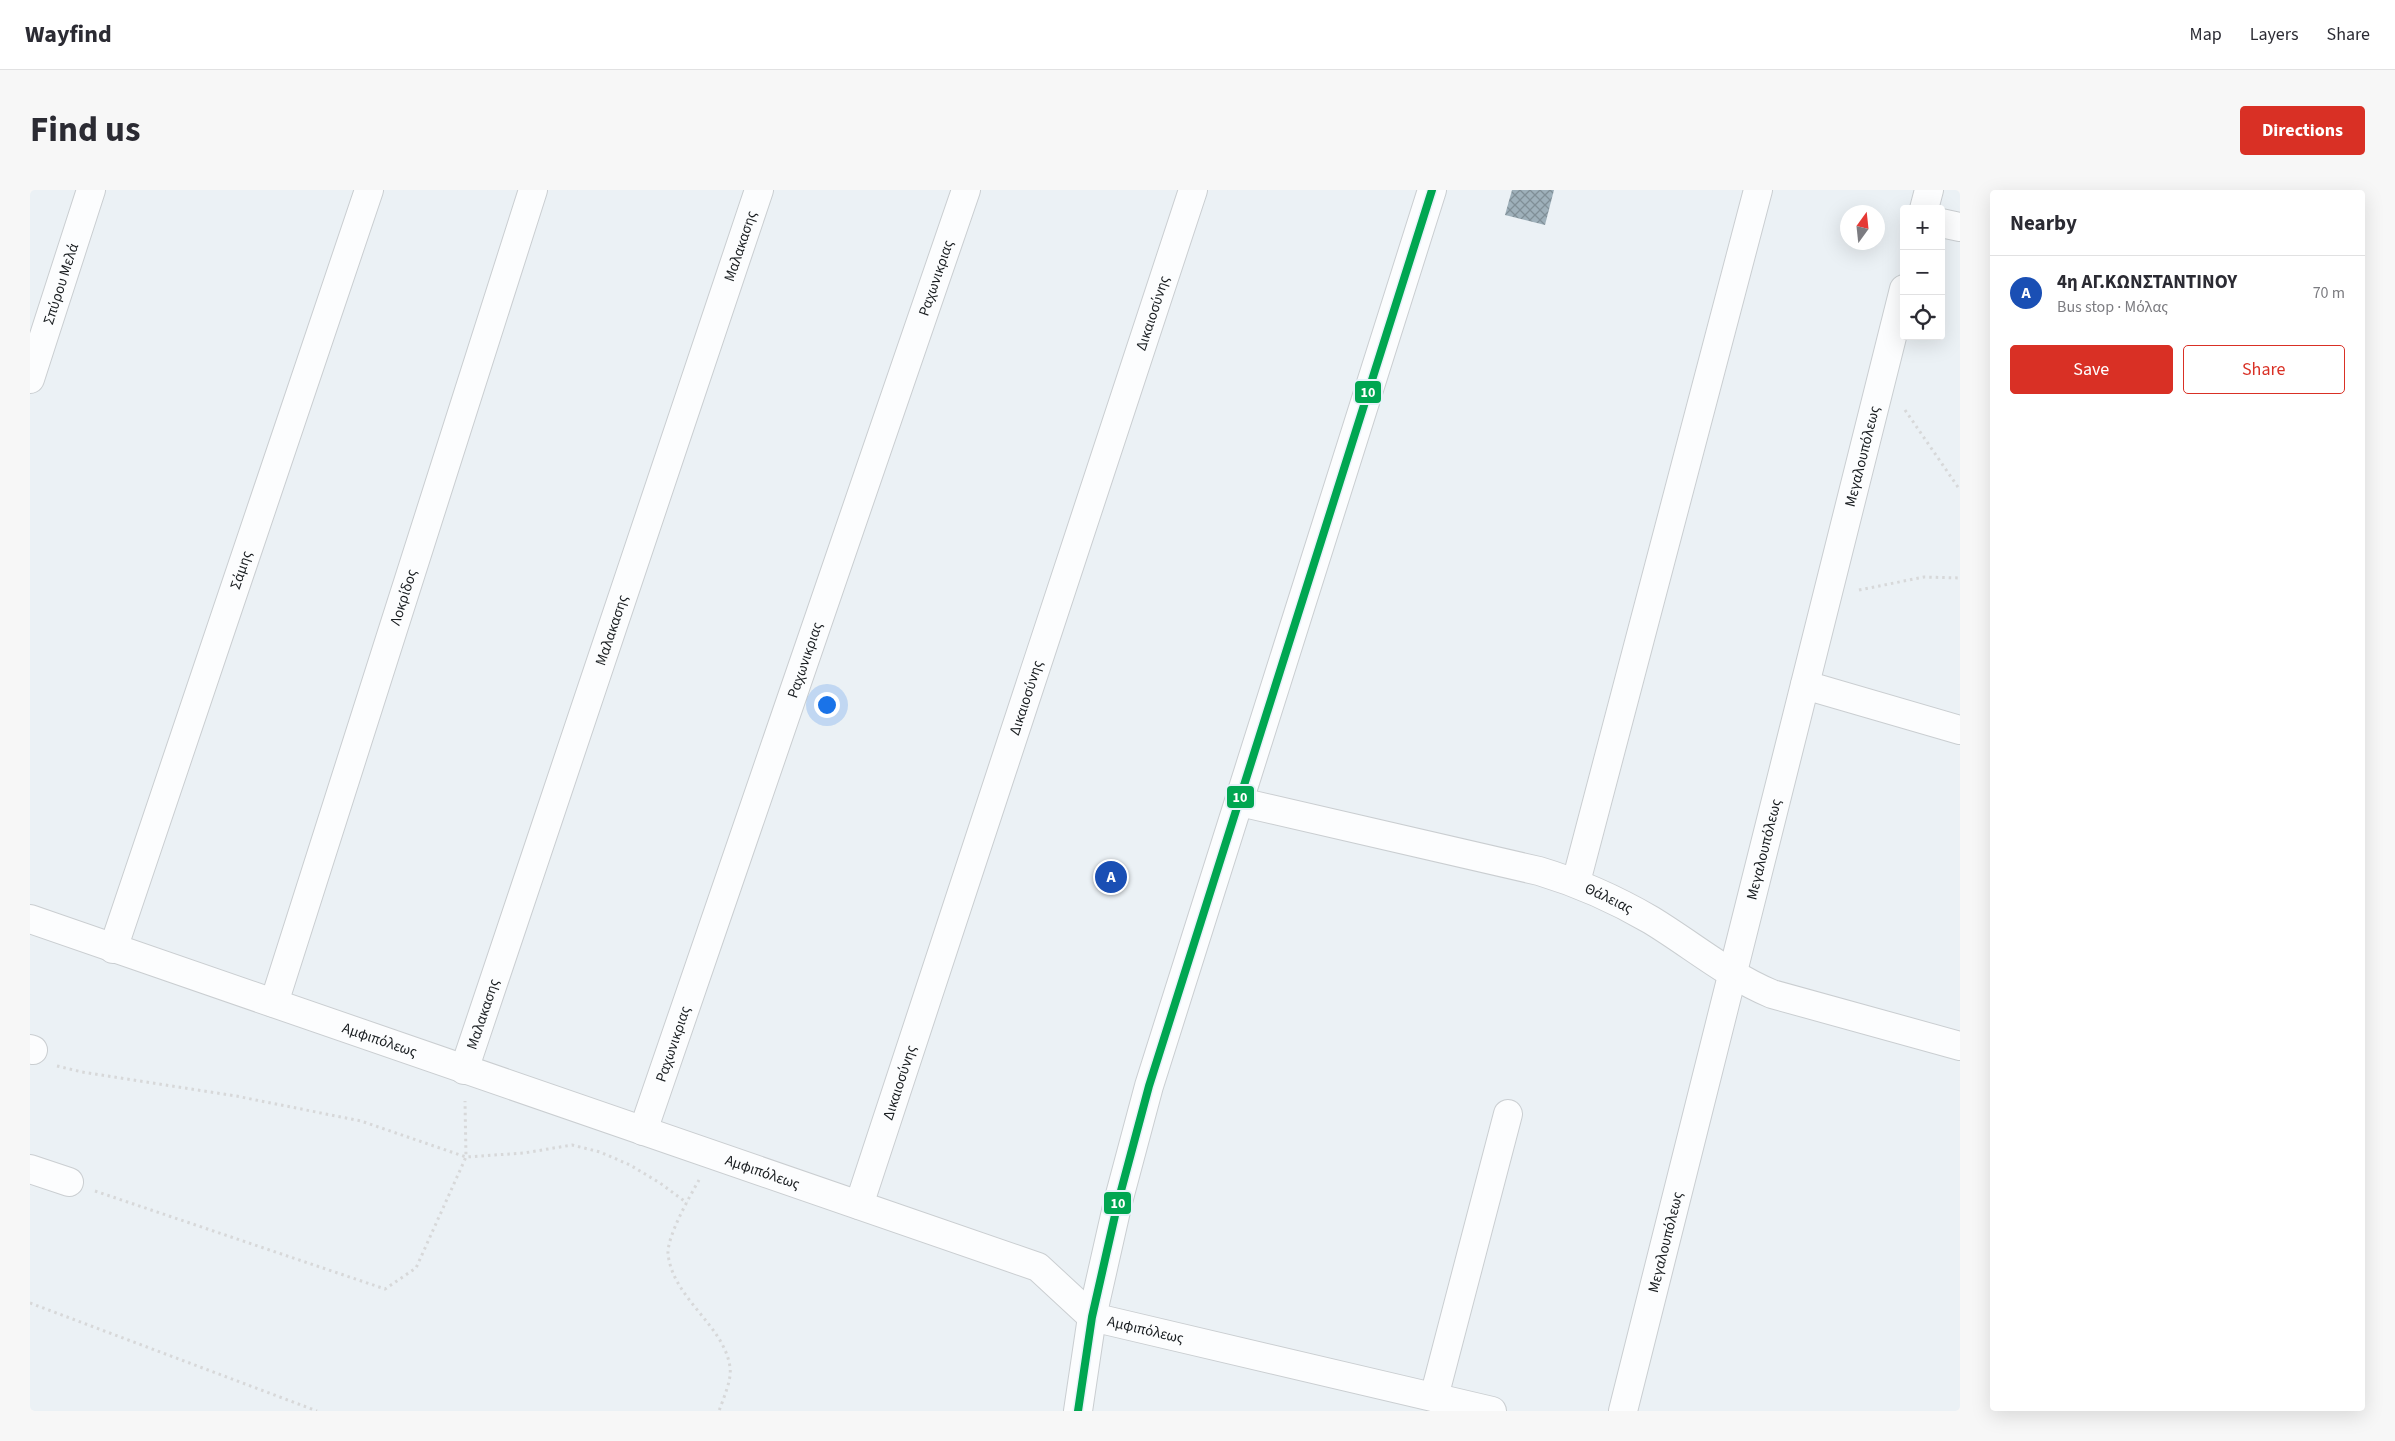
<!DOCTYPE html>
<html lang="en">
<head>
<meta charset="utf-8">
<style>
  body { margin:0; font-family:"Source Sans 3",sans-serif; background:#f7f7f7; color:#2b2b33 }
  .controls { position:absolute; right:15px; top:15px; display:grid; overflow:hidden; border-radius:5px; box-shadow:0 5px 20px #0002 }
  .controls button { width:45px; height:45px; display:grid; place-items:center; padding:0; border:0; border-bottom:1px solid #e1e1e2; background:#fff; color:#2b2b33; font:25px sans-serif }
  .compass { position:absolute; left:1810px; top:15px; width:45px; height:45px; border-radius:50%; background:#fff; box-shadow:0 5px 20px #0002; rotate:15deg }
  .you { position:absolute; left:796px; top:514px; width:18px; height:18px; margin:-12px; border:4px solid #fff; border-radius:50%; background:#1a73e8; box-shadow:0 0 0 8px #1a73e833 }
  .badge { display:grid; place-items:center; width:32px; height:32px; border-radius:50%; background:#d93025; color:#fff; font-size:16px; font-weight:700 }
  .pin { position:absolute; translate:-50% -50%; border:2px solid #fff; box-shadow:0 1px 5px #0006 }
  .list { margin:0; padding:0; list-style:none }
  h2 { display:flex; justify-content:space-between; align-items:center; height:65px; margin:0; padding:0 20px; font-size:21px }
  h2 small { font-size:16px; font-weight:400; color:#7c7c81 }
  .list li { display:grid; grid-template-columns:32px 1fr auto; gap:15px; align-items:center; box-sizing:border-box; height:75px; padding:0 20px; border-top:1px solid #e1e1e2 }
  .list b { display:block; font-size:19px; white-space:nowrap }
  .list p { margin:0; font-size:16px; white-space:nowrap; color:#7c7c81 }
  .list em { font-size:16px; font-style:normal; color:#7c7c81 }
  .actions { display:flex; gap:10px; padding:15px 20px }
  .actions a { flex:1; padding:11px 0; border:1px solid #d93025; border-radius:5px; text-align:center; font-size:18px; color:#d93025 }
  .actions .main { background:#d93025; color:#fff }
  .icon { flex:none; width:28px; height:28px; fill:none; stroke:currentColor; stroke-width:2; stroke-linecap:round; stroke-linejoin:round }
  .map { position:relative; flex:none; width:1930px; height:1221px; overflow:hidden; border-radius:5px }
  header { display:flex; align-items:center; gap:30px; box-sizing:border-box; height:70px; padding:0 25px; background:#fff; border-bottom:1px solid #e1e1e2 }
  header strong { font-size:24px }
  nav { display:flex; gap:28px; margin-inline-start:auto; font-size:18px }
  .intro { display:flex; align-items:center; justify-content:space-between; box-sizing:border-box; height:120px; padding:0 30px }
  h1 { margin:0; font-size:35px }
  .button { padding:12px 22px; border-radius:5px; background:#d93025; color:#fff; font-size:18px; font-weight:700 }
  main { display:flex; gap:30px; padding:0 30px }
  aside { flex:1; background:#fff; border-radius:5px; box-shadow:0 5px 20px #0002 }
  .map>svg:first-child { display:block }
</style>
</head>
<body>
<header>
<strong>Wayfind</strong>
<nav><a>Map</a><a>Layers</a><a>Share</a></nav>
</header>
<div class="intro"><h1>Find us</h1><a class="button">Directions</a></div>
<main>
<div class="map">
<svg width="1930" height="1221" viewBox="0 0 1930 1221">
  <defs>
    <pattern id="building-cross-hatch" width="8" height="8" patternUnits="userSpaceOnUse" patternTransform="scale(1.25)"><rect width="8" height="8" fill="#9eb0ba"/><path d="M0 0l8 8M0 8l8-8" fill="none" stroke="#808f97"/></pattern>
  </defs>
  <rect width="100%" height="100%" fill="#ebf1f5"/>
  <path fill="url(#building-cross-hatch)" d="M1482 0H1524L1515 35 1475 25Z"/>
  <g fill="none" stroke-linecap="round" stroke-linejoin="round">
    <g stroke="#caced1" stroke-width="30">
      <g id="minor">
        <path d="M1894 19 1899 0"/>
        <path d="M1911 33 1930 37"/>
        <path id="s1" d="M0 189 61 0"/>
        <path d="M1775 495 1930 540"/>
        <path id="s2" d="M1210 612 1509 681C1549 693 1585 709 1621 730 1662 755 1697 785 1742 804L1930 856"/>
        <path d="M1546 692 1728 0"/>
        <path id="s3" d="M0 729 1008 1077 1062 1127 1462 1221"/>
        <path id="s4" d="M83 759 339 0"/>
        <path id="s5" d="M244 813 503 0"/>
        <path d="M0 859 3 860"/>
        <path id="s6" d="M434 880 729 0"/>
        <path id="s7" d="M613 941 936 0"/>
        <path d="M0 979 39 992"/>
        <path id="s8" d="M829 1015 1163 0"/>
        <path d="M1404 1207 1478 924"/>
        <path d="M1048 1221 1062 1127 1088 1012 1119 896 1402 0"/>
        <path id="s9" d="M1593 1221 1874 99"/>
      </g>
    </g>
    <g stroke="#d7d8d9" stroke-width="3" stroke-dasharray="2.5 4" stroke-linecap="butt">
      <path d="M1875 220 1930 300"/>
      <path d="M1829 400 1894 387 1930 388"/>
      <path d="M27 876 52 882 206 906 331 931 436 967 494 963 542 955 570 962 600 975 630 993 657 1013"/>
      <path d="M669 990C660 1006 637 1046 638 1064 643 1109 694 1135 700 1177 702 1190 693 1209 689 1221"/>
      <path d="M65 1001 355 1099 386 1078 436 967 435 911"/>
      <path d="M0 1113 287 1221"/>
    </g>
    <use href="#minor" stroke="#fcfdfe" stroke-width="28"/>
    <g stroke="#e7f2f9" stroke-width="11">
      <path id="bus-1" d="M1048 1221 1062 1127 1088 1012 1119 896 1402 0"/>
    </g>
    <use href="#bus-1" stroke="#00a651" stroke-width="8"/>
  </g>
  <g text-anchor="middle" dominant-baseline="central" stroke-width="4.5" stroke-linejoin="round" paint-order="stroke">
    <g font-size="15" fill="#191d20" stroke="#e7f2f9">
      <text stroke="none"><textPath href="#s6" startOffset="869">Μαλακασης</textPath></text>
      <text stroke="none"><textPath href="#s7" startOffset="902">Ραχωνικριας</textPath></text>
      <text stroke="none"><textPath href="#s1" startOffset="100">Σπύρου Μελά</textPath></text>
      <text stroke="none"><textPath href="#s8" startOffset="939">Δικαιοσύνης</textPath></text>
      <text stroke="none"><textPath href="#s9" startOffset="984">Μεγαλουπόλεως</textPath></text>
      <text stroke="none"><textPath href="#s4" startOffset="400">Σάμης</textPath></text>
      <text stroke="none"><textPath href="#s5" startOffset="426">Λοκρίδος</textPath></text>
      <text stroke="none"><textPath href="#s6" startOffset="464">Μαλακασης</textPath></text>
      <text stroke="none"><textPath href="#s7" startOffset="498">Ραχωνικριας</textPath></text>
      <text stroke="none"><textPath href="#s8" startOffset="534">Δικαιοσύνης</textPath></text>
      <text stroke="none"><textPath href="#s9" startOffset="579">Μεγαλουπόλεως</textPath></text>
      <text stroke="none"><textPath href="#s2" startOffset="382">Θάλειας</textPath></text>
      <text stroke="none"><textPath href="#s6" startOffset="59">Μαλακασης</textPath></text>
      <text stroke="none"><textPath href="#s3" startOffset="370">Αμφιπόλεως</textPath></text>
      <text stroke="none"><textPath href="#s7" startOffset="92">Ραχωνικριας</textPath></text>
      <text stroke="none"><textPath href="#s8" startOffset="129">Δικαιοσύνης</textPath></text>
      <text stroke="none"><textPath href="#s3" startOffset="775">Αμφιπόλεως</textPath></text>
      <text stroke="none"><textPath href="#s9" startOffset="174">Μεγαλουπόλεως</textPath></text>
      <text stroke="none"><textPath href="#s3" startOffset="1195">Αμφιπόλεως</textPath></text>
    </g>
  </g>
  <g stroke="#e7f2f9" stroke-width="2">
    <rect x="1324" y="190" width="28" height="24" rx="5" fill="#00a651"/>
    <rect x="1196" y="595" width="29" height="24" rx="5" fill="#00a651"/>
    <rect x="1073" y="1001" width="29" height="24" rx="5" fill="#00a651"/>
  </g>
  <g font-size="14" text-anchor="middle" font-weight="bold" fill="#fff">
    <text x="1338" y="207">10</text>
    <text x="1210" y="612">10</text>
    <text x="1088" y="1018">10</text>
  </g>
</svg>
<div class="controls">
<button>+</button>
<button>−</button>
<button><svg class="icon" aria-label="locate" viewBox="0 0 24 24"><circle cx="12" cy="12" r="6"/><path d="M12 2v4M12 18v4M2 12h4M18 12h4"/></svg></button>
</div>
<svg class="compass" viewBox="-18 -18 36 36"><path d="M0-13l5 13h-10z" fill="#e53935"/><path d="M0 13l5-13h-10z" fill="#7c7c81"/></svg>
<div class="you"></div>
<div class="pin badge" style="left:1081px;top:687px;background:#1a4fb4">A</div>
</div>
<aside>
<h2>Nearby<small></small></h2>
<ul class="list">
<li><span class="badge" style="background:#1a4fb4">A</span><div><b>4η ΑΓ.ΚΩΝΣΤΑΝΤΙΝΟΥ</b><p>Bus stop · Μόλας</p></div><em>70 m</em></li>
</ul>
<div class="actions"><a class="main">Save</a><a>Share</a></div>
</aside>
</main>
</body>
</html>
